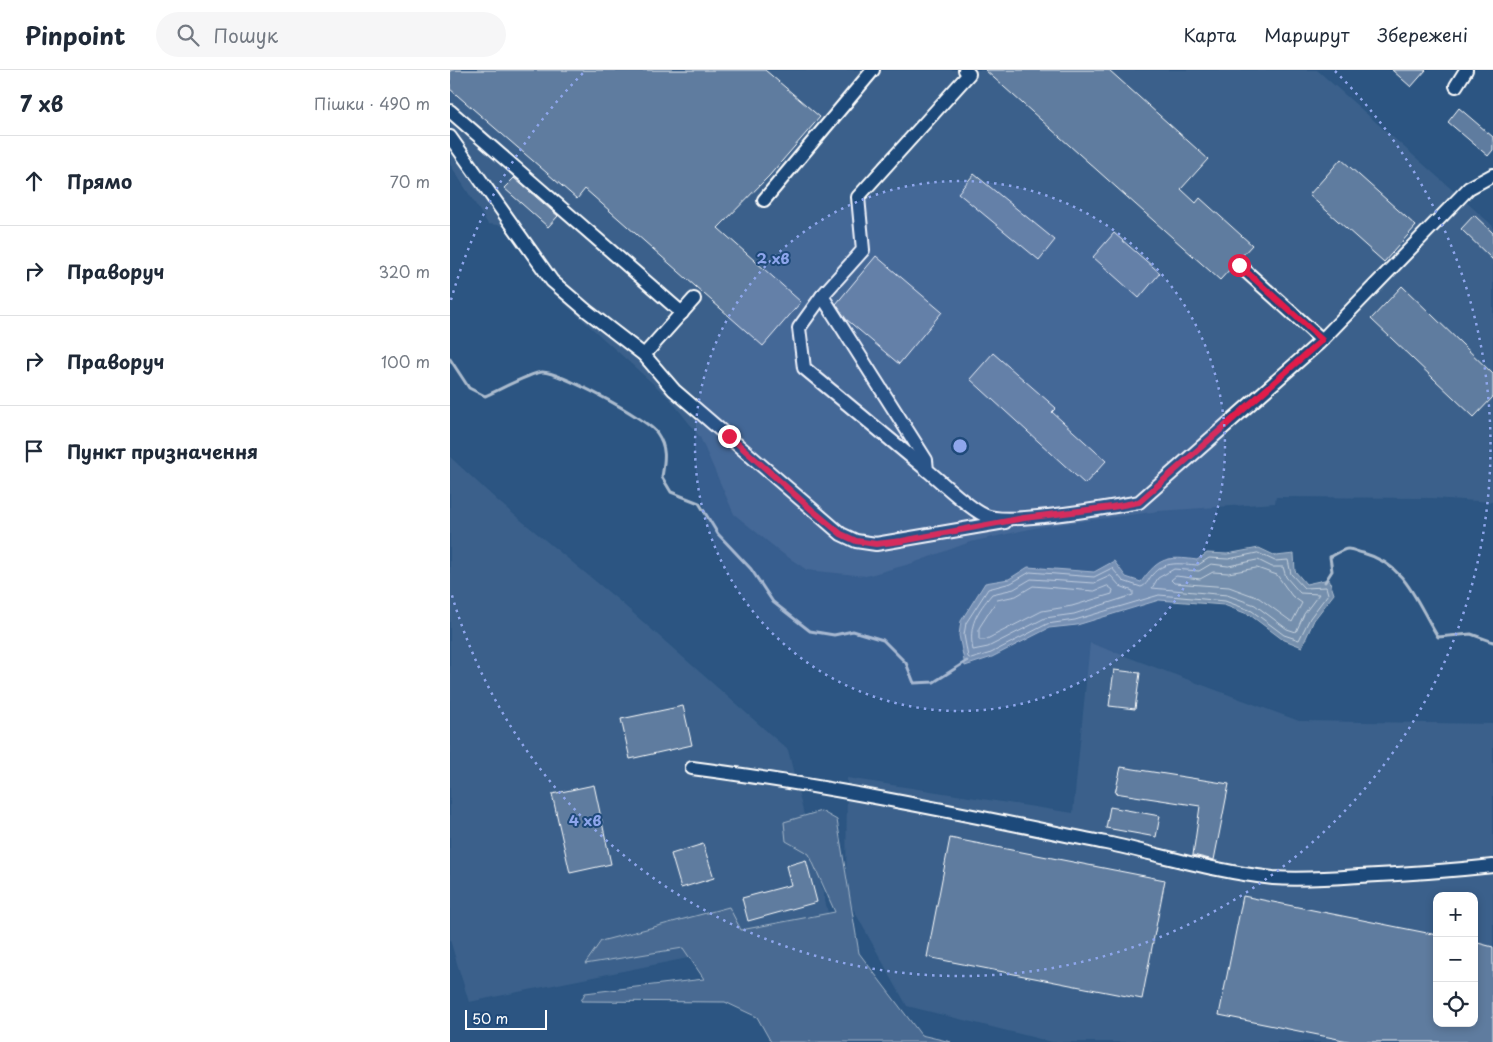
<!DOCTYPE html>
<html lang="uk">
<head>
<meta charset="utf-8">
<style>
  body { margin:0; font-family:"Playpen Sans",sans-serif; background:#f6f6f7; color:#1f2937 }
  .controls { position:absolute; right:15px; bottom:15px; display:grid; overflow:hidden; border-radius:10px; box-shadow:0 2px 8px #0003 }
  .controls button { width:45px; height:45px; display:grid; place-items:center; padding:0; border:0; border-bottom:1px solid #e0e1e3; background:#fff; color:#1f2937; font:25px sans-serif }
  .scale { position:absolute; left:15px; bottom:12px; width:82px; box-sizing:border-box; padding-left:5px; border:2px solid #fff; border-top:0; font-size:14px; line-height:18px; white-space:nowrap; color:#fff; -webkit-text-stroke:4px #1f4a7a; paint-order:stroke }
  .stop { position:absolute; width:15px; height:15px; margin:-11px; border:4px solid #e11d48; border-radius:50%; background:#fff }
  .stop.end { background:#e11d48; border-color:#fff; box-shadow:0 1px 5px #0008 }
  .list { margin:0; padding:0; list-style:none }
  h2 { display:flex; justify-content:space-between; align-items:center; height:65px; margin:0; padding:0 20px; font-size:21px }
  h2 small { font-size:16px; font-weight:400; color:#747a83 }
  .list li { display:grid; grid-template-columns:32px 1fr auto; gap:15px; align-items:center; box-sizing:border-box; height:90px; padding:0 20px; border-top:1px solid #e0e1e3 }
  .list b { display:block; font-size:19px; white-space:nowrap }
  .list em { font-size:16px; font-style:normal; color:#747a83 }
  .icon { flex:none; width:28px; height:28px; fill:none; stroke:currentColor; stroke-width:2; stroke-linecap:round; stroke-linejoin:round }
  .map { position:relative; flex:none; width:1043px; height:972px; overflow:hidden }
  header { display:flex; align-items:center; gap:30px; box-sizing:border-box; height:70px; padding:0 25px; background:#fff; border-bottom:1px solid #e0e1e3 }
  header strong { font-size:24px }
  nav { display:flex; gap:28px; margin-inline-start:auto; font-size:18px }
  .search { width:350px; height:45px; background:#f6f6f7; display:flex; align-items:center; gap:12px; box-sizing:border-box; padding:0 18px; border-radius:28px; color:#747a83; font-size:19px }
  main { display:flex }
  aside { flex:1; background:#fff }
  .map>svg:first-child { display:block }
</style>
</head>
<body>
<header>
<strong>Pinpoint</strong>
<div class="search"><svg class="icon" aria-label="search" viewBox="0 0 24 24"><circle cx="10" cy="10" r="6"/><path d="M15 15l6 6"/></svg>Пошук</div>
<nav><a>Карта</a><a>Маршрут</a><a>Збережені</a></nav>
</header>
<main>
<aside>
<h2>7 хв<small>Пішки · 490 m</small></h2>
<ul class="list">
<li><svg class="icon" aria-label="ahead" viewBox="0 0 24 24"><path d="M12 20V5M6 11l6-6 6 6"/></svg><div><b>Прямо</b></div><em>70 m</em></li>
<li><svg class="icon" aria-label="right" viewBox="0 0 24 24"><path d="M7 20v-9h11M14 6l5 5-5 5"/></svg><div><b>Праворуч</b></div><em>320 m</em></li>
<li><svg class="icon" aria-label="right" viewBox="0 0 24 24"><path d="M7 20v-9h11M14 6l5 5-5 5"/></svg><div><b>Праворуч</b></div><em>100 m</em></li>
<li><svg class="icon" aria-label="arrive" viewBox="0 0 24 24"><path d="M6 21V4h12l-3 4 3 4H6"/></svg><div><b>Пункт призначення</b></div></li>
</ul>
</aside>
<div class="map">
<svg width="1043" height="972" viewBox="0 0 1043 972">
  <rect width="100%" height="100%" fill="#2c5582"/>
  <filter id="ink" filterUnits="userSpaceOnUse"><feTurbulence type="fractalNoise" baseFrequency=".02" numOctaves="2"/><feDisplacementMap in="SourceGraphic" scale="10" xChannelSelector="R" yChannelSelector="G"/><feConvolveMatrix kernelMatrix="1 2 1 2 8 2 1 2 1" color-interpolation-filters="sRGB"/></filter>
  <g filter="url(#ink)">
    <g fill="#3b618b" fill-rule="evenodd">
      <path d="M0 0H867L1043 156V432L982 428 826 427 825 433 709 441 589 457 520 472 463 493 416 506 357 500 332 483 284 444 250 367 220 329 93 214 57 156 38 154 0 94Z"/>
      <path d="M0 387 50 433 167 529 338 680 382 859 19 932 0 870Z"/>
      <path d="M640 573 849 651 1043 654V972H602L457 936 396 826 397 708 623 743ZM987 826H1024V953H987Z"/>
    </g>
    <path fill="#486b92" stroke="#a4b5c8" d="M371 741 387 750 409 883 471 965 501 972H321L307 947 275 932 131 931 135 923 254 909 233 878 135 894 151 871 279 837 291 860 385 842 359 784 336 771 334 752Z"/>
    <path fill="#748fad" stroke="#acbcce" d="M809 478 826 486 844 484 845 501 856 514 879 509 884 524 864 550 852 577 832 569 800 545 774 535 709 530 627 555 599 558 542 587 515 596 509 565 511 551 535 513 559 509 578 497 644 502 664 491 676 507 691 512C709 487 718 486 747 490L757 483 777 484Z"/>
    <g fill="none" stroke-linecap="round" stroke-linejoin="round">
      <g stroke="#c7d2de" stroke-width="1">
        <path d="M808 483 825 491 838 490 841 504 854 518 876 517 878 524 860 548 849 570 834 565 802 541 775 531 709 525 625 550 597 554 541 583 521 589 518 587 514 565 516 553 538 519 561 513 580 502 644 507 662 498 673 511 691 517C697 515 698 510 702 505 714 490 731 494 748 495L759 488 778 489Z"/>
        <path d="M808 490 822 497H833L836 507 850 523 869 524 854 544 846 562 837 559 805 535 777 525 702 518 708 508 724 499 749 501 761 494 778 496Z"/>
        <path d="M807 498 827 505 842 526 852 533 842 552 809 528 779 517 724 513 721 510 726 506 750 509 763 502 778 503Z"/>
        <path d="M661 506 670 516 683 521V525L624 544 595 548 538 577 523 580C518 555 527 542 542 524L564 519 581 509 644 513Z"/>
        <path d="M658 516 663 520 662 524 622 536 592 541 535 570H529V558L547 530 566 526 583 516 644 521Z"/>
      </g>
      <g stroke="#acbcce" stroke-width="3">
        <path d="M0 289 19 318 35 326C47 321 80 303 92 302 108 301 198 349 207 363 217 377 215 390 212 407L221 422 249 433 268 464 301 499 323 532 360 561 384 565 403 561 433 570 456 593 464 613 484 612 517 591"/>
        <path d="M875 512 882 501 880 487C885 485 892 479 898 479 902 479 908 482 913 483 957 495 966 532 988 567L1021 564 1043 572"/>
      </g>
    </g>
    <g fill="#5e7c9f" stroke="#fff">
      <path d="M0 0H315L370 47 319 106 268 158 351 232 313 276 135 119 127 129 0 19Z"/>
      <path d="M535 0H659L758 89 731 119 746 133 750 128 802 175 791 187 783 190 781 198 770 210Z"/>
      <path d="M942 0H976L961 17Z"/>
      <path d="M1009 38 1043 67V80L1038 86 998 52Z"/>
      <path d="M891 89 966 156 934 192 859 125Z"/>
      <path d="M524 104 605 170 589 190 508 123Z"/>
      <path d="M64 108 108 146 98 157 54 118Z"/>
      <path d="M1024 145 1043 163V190L1011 159Z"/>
      <path d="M664 163 710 203 689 228 643 187Z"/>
      <path d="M426 186 492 242 449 294 396 249 386 234Z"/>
      <path d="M952 216 1043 304V327L1024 347 921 249Z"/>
      <path d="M543 283 606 338 602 342 656 391 635 414 520 309Z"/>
      <path d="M664 600 690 603 685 639 659 636Z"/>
      <path d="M233 636 242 675 180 689 171 649Z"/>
      <path d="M671 697 779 714 764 790 743 785 750 736 665 723Z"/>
      <path d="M144 715 161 794 120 803 102 724Z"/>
      <path d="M660 737 710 746 706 767 656 758Z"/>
      <path d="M500 768 715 810 692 929 477 887Z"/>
      <path d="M253 774 264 808 231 818 221 784Z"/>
      <path d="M356 790 367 832 298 851 292 828 341 815 336 796Z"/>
      <path d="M793 826 987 865V953H1024V872L1043 877V972H903L769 945Z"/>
    </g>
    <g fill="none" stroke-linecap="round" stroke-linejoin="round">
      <g stroke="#fff" stroke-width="16">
        <g id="minor">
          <path d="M1006 16 1016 0"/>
          <path d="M0 41 232 243"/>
          <path d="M0 67 102 211 137 241 194 285 224 320 391 464 406 471 426 474 555 452"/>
          <path d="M314 130 423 0"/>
          <path d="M789 195 872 270"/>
          <path d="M372 226 476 390 477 400C493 413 517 437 534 445 555 456 661 437 689 432L869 273 1019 118 1043 105"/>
          <path d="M194 285 244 229"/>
          <path d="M477 400 354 298 349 258 372 226 413 180 408 127 519 4 515 0"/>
          <path d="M242 698C382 716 518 745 656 773 712 785 766 802 823 808 851 810 881 808 909 806 954 804 998 801 1043 796"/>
        </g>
      </g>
      <use href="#minor" stroke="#1f4a7a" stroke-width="12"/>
    </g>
  </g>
  <g fill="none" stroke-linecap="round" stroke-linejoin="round" filter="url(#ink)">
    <path stroke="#e11d48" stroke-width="6" d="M279 366 362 440 391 464 406 471 426 474 452 471 574 448 662 437 689 432 872 270 789 195"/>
  </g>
  <circle cx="510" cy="376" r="265" fill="#8ea6ec" fill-opacity=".12"/>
  <g fill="none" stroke="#8ea6ec" stroke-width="2.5" stroke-dasharray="2.5 5">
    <circle cx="510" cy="376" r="265"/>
    <path d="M1 230A530 530 0 0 1 135 1M885 1A530 530 0 1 1 1 522"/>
  </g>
  <circle cx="510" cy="376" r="8" fill="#8ea6ec" stroke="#1f4a7a" stroke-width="2.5"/>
  <g font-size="15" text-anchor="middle" font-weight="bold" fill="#8ea6ec" stroke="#1f4a7a" stroke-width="4" stroke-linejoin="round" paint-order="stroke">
    <text x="323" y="194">2 хв</text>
    <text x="135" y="756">4 хв</text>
  </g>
</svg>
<div class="controls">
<button>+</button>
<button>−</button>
<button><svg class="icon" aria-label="locate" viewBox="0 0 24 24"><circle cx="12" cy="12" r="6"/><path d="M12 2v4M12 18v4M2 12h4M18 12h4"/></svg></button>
</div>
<div class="scale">50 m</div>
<div class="stop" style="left:789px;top:195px"></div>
<div class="stop end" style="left:279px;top:366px"></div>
</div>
</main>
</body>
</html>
